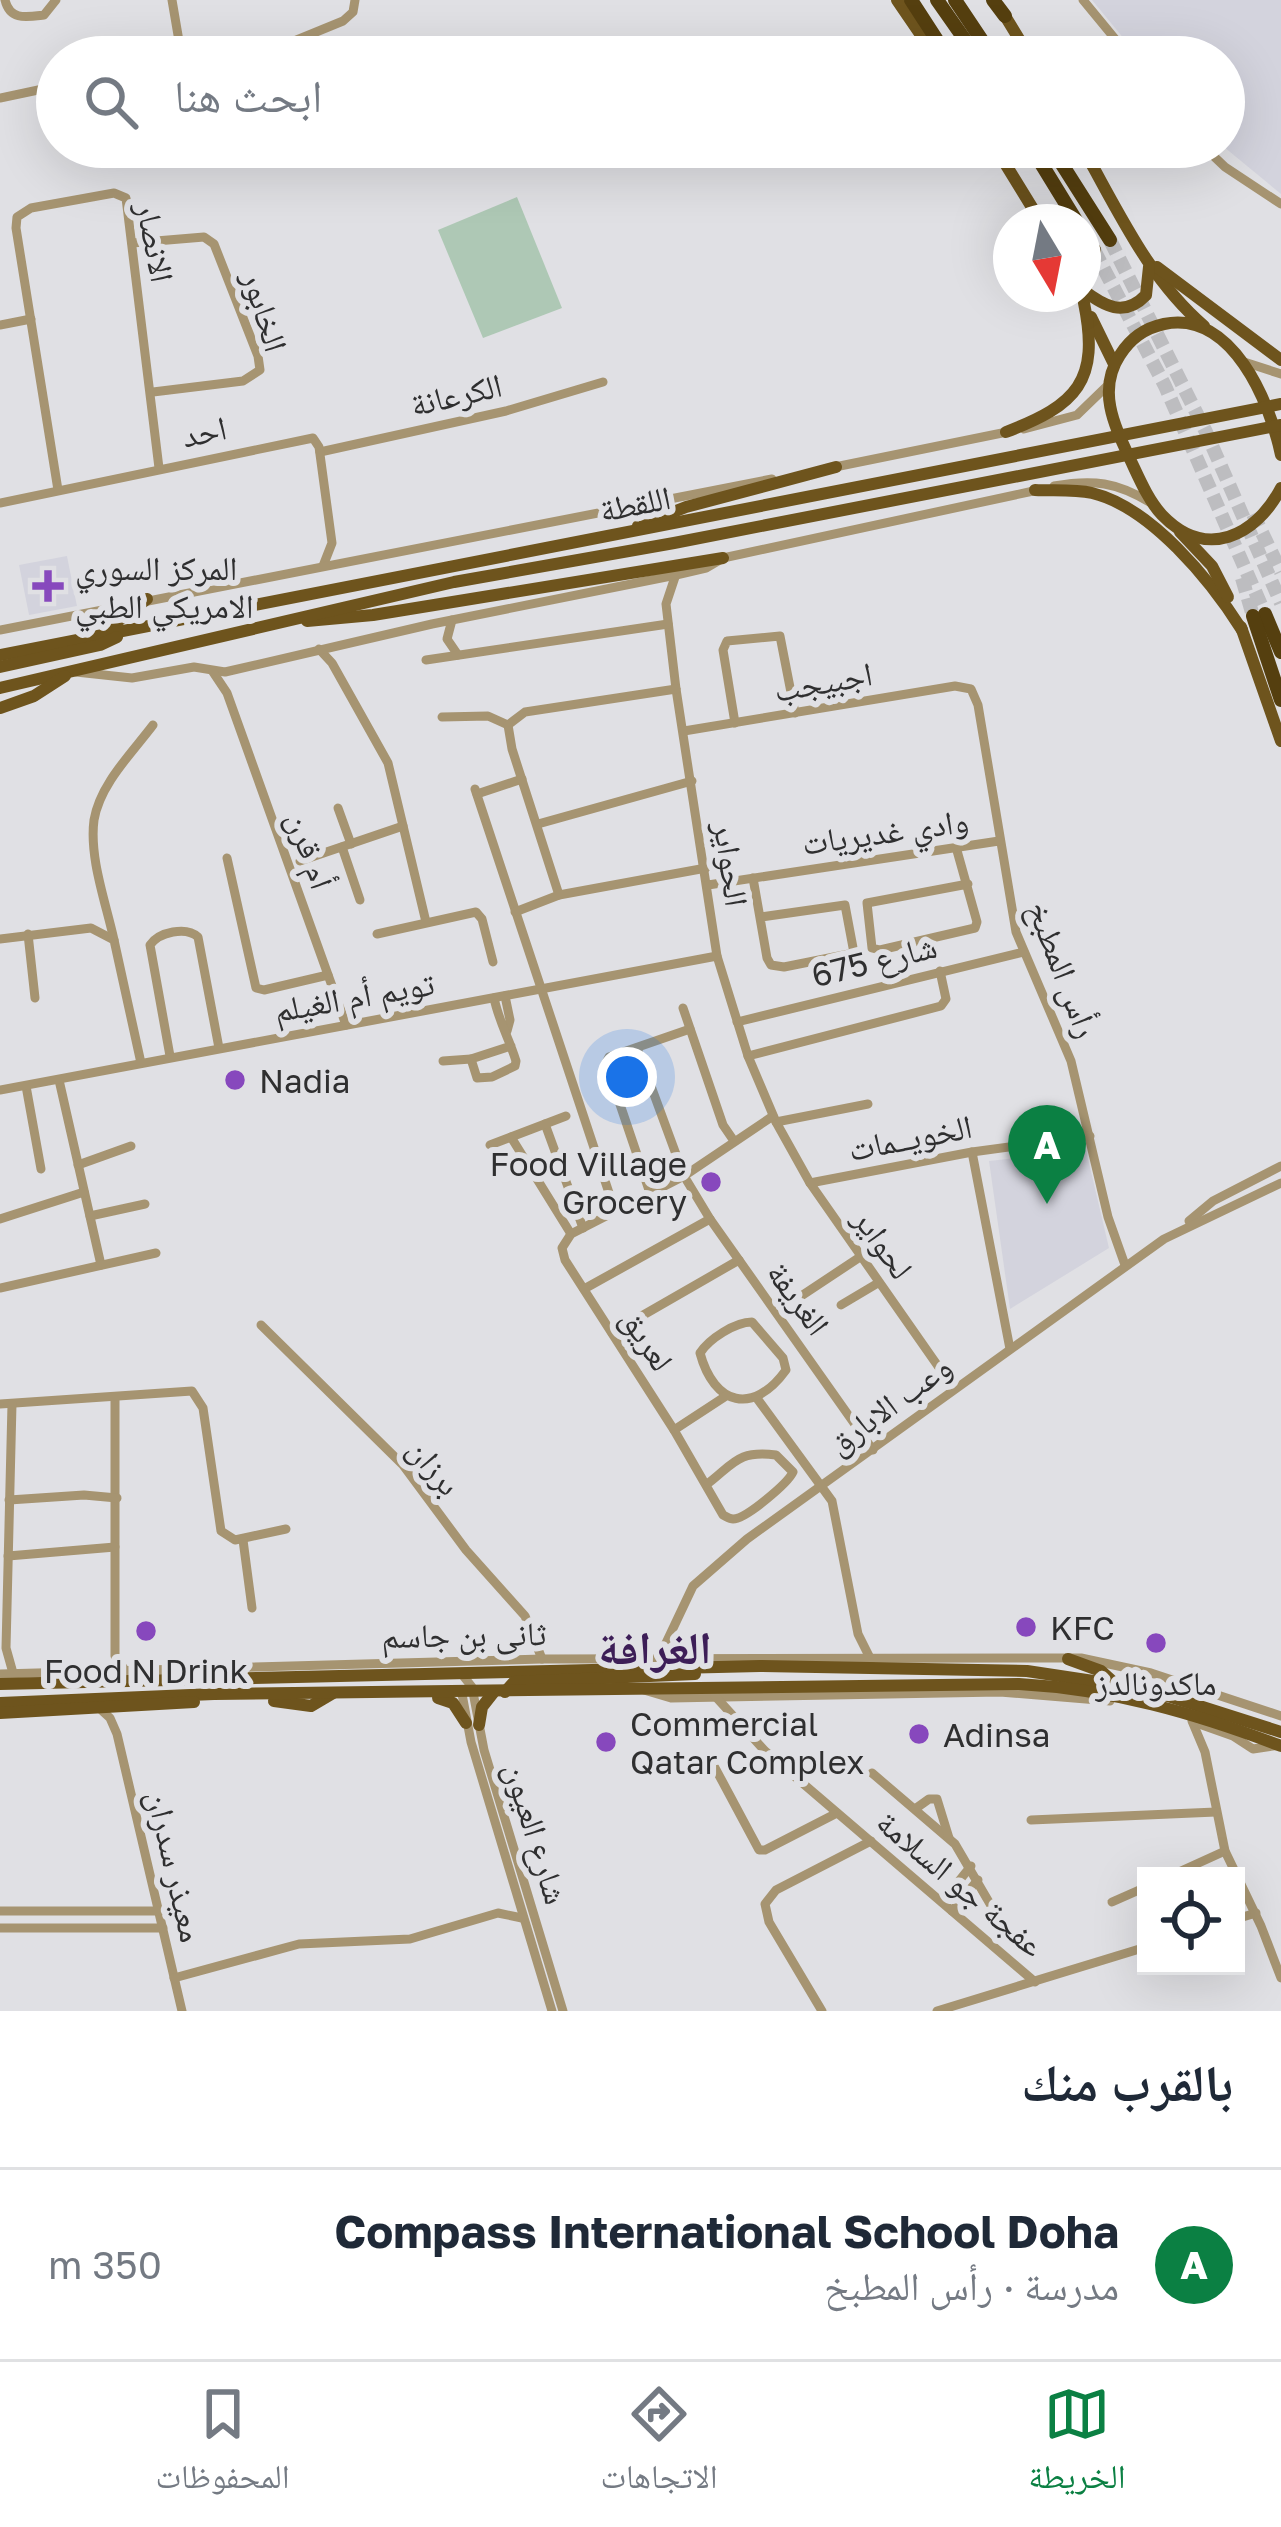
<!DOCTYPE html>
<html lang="ar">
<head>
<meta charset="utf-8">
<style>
  body { margin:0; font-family:"Golos Text","Noto Naskh Arabic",sans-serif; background:#f2f2f3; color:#1f2937; direction:rtl }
  .controls { position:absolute; right:36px; bottom:36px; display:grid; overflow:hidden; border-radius:0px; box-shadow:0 12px 48px #0002 }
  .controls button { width:108px; height:108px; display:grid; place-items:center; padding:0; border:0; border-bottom:3px solid #e0e1e3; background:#fff; color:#1f2937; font:60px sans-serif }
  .compass { position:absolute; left:993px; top:204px; width:108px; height:108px; border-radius:50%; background:#fff; box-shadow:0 12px 48px #0002; rotate:170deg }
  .you { position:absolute; left:627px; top:1077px; width:42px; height:42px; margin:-30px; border:9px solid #fff; border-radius:50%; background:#1a73e8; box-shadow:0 0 0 18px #1a73e833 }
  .badge { display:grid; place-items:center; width:78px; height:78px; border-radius:50%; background:#0b8043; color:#fff; font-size:39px; font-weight:700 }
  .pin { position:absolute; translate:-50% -99px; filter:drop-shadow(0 3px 6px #0008) }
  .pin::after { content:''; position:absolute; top:63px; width:42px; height:36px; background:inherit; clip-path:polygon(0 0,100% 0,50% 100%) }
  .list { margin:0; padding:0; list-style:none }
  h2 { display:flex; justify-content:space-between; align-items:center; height:156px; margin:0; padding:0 48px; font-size:51px }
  h2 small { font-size:39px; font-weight:400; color:#747a83 }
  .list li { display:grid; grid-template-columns:78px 1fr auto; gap:36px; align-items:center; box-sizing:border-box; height:192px; padding:0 48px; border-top:3px solid #e0e1e3 }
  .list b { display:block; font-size:45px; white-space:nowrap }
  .list p { margin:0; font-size:39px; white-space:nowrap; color:#747a83 }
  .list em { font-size:39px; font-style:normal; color:#747a83 }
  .icon { flex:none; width:66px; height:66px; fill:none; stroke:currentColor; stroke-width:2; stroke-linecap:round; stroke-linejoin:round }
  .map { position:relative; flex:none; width:1281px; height:2011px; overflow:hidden; direction:ltr }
  .search { position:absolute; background:#fff; box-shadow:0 12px 48px #0002; left:36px; right:36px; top:36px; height:132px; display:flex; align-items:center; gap:30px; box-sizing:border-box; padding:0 42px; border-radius:66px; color:#747a83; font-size:45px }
  .sheet { height:348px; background:#fff }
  nav { display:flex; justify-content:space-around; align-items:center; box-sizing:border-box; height:168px; border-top:3px solid #e0e1e3; background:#fff; font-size:33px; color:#747a83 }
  nav a { display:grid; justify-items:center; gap:6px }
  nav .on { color:#0b8043 }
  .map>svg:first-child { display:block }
</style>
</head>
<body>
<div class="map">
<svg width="1281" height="2011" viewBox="0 0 1281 2011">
  <rect width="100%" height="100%" fill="#e0e0e4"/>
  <g fill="#d3d3dd">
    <path d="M1092 0H1281V194L1224 147V57H1139Z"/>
    <path d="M67 556 77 606 29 615 19 565Z"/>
    <path d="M1086 1150 1109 1248 1010 1309 989 1161Z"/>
  </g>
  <path fill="#aec8b5" d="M517 197 562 308 483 338 438 230Z"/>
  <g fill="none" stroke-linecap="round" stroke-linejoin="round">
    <g stroke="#bdbdc0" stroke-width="14" stroke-dasharray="14 7" stroke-linecap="butt">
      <path d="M1110 240 1206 432 1281 603"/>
      <path d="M1094 250 1165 386 1265 614"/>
      <path d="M1253 514 1281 572"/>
      <path d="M1242 578 1253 616"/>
    </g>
    <g stroke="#a69471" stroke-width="9">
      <path d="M5 0C10 21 27 17 44 15L56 0"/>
      <path d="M1083 0 1130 57"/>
      <path d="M172 57 179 41 172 0"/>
      <path d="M255 57 343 21 353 12 355 0"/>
      <path d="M0 98 57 86"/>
      <path d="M1204 147 1225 167 1281 204"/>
      <path d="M132 243 204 237 214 244 258 356 260 370 243 381 153 392"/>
      <path d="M0 325 31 319"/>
      <path d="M1241 361 1281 374"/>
      <path d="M1024 429 1077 415 1107 386"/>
      <path d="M320 452 506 411 603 382"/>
      <path d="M830 468 1007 432"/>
      <path d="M1054 486C1093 479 1117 482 1151 503"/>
      <path d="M58 490 16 228 17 217 31 208 114 193 126 198 159 468"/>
      <path d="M0 503 313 438 319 447 332 543 323 566"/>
      <path d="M675 577 666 604 676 689 717 956 748 1056 776 1122 810 1183 954 1389"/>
      <path d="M452 620 447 639 458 655"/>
      <path d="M0 630 772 479"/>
      <path d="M319 649 332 663 388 763 426 922"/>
      <path d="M426 660 668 624"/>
      <path d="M76 672 132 678 194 667 225 672 432 624 676 575 706 568 723 558 1038 490"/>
      <path d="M213 672 227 693 346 1025"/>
      <path d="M442 717 488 716 508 725"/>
      <path d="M735 723 723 650 727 641 780 636 795 713"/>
      <path d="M684 731 955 686 971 689 978 705 1016 932 1071 1061 1108 1217 1125 1265"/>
      <path d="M475 789 615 1211"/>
      <path d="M477 794 522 779"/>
      <path d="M338 808 351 844"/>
      <path d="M538 824 692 781"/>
      <path d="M342 847 360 900"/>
      <path d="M956 847 977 922 975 928 880 950 872 948 867 903 968 884"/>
      <path d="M227 858 256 988 264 990 328 975"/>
      <path d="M300 861 403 826"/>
      <path d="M753 878 767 958 771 965 784 967 854 953 845 905 761 917"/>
      <path d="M708 885 999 841"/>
      <path d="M559 895 512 749 508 725 525 712 676 689"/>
      <path d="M515 912 559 895 706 868"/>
      <path d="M28 934 35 998"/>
      <path d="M377 934 476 912 482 919 493 962"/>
      <path d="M0 939 91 928 114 940 141 1063"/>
      <path d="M114 940C106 903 89 858 94 820 100 784 132 753 153 725"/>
      <path d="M505 996 510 1020 507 1031"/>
      <path d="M494 998C499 1022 509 1038 516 1061L515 1066 492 1077 477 1078 471 1059 511 1046"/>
      <path d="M683 1008 723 1125 734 1141"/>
      <path d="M737 1022 1024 952"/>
      <path d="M637 1048 684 1176 710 1219 873 1450"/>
      <path d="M170 1056 150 945C159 932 186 926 198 937L219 1048"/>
      <path d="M748 1056 941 1006 946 999 940 971"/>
      <path d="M443 1061 471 1059"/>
      <path d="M59 1080 101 1265"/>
      <path d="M26 1086 41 1169"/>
      <path d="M0 1090 717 956"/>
      <path d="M776 1122 868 1104"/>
      <path d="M545 1124 583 1228"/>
      <path d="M511 1137 571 1234"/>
      <path d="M490 1145 566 1116"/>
      <path d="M972 1152 1010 1349"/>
      <path d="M78 1165 131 1146"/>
      <path d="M810 1183 972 1152 1090 1136"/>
      <path d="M650 1193 606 1063 609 1057 690 1029"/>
      <path d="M90 1216 145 1204"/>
      <path d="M0 1219 84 1192"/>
      <path d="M1189 1221 1213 1201 1281 1166"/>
      <path d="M0 1288 156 1253"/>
      <path d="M584 1289 710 1219"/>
      <path d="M841 1305 878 1283"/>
      <path d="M777 1312 860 1257"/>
      <path d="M752 1322 783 1358 786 1370C753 1416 714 1405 700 1353 709 1339 735 1322 752 1322Z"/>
      <path d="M261 1325 403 1465 466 1550 525 1616 542 1659"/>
      <path d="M612 1333 739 1260"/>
      <path d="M115 1397V1656L125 1670"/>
      <path d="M756 1397 832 1501 858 1634 871 1660"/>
      <path d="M0 1404 192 1391 203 1408 221 1531 235 1540 286 1529"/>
      <path d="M12 1404 6 1648 13 1673"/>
      <path d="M674 1430 726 1396"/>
      <path d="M706 1485C734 1464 737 1450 776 1455L793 1472C788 1483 746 1519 733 1519 730 1519 727 1517 723 1515L674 1430 565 1260 562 1248 571 1234 684 1176 773 1116"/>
      <path d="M9 1500 84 1495 117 1498"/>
      <path d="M243 1540 252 1608"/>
      <path d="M8 1556 115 1547"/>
      <path d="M658 1660 693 1586 747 1539 1164 1239 1281 1183"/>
      <path d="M461 1673 472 1687 484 1750 563 2011"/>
      <path d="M0 1674 542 1659 1081 1658 1151 1673 1281 1716"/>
      <path d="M644 1690 671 1698 1000 1692 1110 1701"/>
      <path d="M462 1694 471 1742 552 2011"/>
      <path d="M715 1696 765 1751 1035 1982"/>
      <path d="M97 1706 110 1718 117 1734 182 2011"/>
      <path d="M1192 1721 1205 1752 1225 1851 1261 1926 1281 1978"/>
      <path d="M1202 1725 1233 1736 1253 1749 1279 1745"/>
      <path d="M713 1764 759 1850H765L837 1813"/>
      <path d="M872 1773 955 1844 1010 1938"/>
      <path d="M915 1809 929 1799H937L949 1838"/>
      <path d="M1031 1820 1216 1812"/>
      <path d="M1170 1876 1225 1851"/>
      <path d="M942 1902 971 1866"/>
      <path d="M1112 1902 1146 1887"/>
      <path d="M0 1911H159"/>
      <path d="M952 1911 978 1880"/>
      <path d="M1236 1919 1256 1913"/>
      <path d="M0 1928H163"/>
      <path d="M174 1978 299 1944 410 1939 498 1913 522 1918"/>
      <path d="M822 2011 769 1922 765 1904 776 1890 871 1841"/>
      <path d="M937 2011 1146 1947"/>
    </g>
    <g stroke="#6e541d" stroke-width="12">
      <path d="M897 0 936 57"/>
      <path d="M1002 11 1030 57"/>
      <path d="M995 147 1041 222"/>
      <path d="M1082 147C1118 210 1148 278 1204 326"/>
      <path d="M1157 267 1281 360"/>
      <path d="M1083 290C1104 306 1124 318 1146 295L1149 267"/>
      <path d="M1091 317 1114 364"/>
      <path d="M1006 432C1077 405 1100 381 1084 303"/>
      <path d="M1281 455C1270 402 1232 310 1164 324 1145 328 1130 339 1120 355 1097 390 1114 425 1130 459 1139 478 1148 500 1162 515 1206 561 1256 536 1281 488"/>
      <path d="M1035 490C1053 491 1074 489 1092 493 1151 507 1211 581 1242 630"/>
      <path d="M638 526 686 507 836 467"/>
      <path d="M1180 532 1212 566 1228 597"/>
      <path d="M307 621 373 615 723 558"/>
      <path d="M1241 627 1281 741"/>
      <path d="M105 631 147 599"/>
      <path d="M0 655 1281 404"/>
      <path d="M0 667 100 645 117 637"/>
      <path d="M0 688 454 582 674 543 1281 425"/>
      <path d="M0 708 34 696 65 676"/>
      <path d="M1068 1659 1101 1671 1111 1680"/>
      <path d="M0 1684 760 1666 1027 1671 1146 1689 1281 1732"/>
      <path d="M505 1692 514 1682 695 1674"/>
      <path d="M438 1698 453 1703 466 1723"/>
      <path d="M274 1701 311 1706 333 1693"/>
      <path d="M0 1703 214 1694 1019 1684C1111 1689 1195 1713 1281 1746"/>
      <path d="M0 1713 194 1702"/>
      <path d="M479 1725 482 1707 493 1693"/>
    </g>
    <g stroke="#553f0f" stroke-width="14">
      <path d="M911 0 948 57"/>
      <path d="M937 0 977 57"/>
      <path d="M955 0 993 57"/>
      <path d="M993 0 1005 16"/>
      <path d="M1031 147 1077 222"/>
      <path d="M1051 147 1110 240"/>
      <path d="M1083 232 1094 250"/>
      <path d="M1265 614 1281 652"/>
      <path d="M1253 616 1281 700"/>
    </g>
  </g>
  <g fill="#8748bd" stroke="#e0e0e4" stroke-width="4.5">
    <path d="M42 568h12v12h12v12h-12v12h-12v-12h-12v-12h12z"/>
    <circle cx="235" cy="1080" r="12"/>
    <circle cx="711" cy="1182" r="12"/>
    <circle cx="1026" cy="1627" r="12"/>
    <circle cx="146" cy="1631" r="12"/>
    <circle cx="1156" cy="1643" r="12"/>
    <circle cx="919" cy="1734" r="12"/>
    <circle cx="606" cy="1742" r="12"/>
  </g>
  <g text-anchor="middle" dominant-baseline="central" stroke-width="12" stroke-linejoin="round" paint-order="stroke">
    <g font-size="33" fill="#2f2f30" stroke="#e0e0e4">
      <text transform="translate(156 242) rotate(79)">الانصار</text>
      <text transform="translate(266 311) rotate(73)">الخابور</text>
      <text transform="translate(456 394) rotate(-13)">الكرعانة</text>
      <text transform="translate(204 431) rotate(-12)">احد</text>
      <text transform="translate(635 503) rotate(-11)">اللقطة</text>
      <text transform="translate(823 681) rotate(-10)">اجبيجب</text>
      <text transform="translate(885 831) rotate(-8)">وادي غديريات</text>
      <text transform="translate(311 850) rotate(71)">أم قرن</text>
      <text transform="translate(732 864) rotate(82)">الحواير</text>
      <text transform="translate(874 960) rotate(-14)">شارع 675</text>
      <text transform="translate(1064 969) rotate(69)">رأس المطبخ</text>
      <text transform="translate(354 996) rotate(-10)">تويم أم الغيلم</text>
      <text transform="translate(910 1137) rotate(-11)">الخويــمات</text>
      <text transform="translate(884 1243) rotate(55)">لحواير</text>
      <text transform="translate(799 1298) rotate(54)">الغريفة</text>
      <text transform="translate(648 1339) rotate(57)">لعريق</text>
      <text transform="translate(889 1404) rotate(-36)">وعب الابارق</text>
      <text transform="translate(435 1466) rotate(51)">برزان</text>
      <text transform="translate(464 1634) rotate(-1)">ثانى بن جاسم</text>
      <text transform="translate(537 1833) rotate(73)">شارع العيون</text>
      <text transform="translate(176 1866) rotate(77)">معيذر سدران</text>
      <text transform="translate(961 1883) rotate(40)">عفجة جو السلامة</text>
    </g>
    <g font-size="33" fill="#2f2f30" stroke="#e0e0e4" text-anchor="start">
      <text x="75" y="567">المركز السوري<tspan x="75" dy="38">الامريكي الطبي</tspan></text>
      <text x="259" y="1080">Nadia</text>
      <text x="687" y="1163" text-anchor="end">Food Village<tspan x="687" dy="38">Grocery</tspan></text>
      <text x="1050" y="1627">KFC</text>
      <text x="146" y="1670" text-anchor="middle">Food N Drink</text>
      <text x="1156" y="1682" text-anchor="middle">ماكدونالدز</text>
      <text x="630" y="1723">Commercial<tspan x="630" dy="38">Qatar Complex</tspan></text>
      <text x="943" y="1734">Adinsa</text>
    </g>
    <g font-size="45" font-weight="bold" fill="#3d1e57" stroke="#e0e0e4">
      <text x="655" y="1647">الغرافة</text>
    </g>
  </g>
</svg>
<div class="controls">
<button><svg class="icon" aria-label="locate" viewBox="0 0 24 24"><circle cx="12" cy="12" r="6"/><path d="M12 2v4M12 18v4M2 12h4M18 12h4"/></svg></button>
</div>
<svg class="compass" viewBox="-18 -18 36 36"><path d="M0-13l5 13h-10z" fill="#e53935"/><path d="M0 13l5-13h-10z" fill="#747a83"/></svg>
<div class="you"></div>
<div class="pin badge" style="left:1047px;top:1204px">A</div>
<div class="search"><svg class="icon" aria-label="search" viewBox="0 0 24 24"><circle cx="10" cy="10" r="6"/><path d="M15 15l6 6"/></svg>ابحث هنا</div>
</div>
<section class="sheet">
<h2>بالقرب منك<small></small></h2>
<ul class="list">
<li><span class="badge">A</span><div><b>Compass International School Doha</b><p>مدرسة · رأس المطبخ</p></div><em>350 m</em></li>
</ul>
</section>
<nav>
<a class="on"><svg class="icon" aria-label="map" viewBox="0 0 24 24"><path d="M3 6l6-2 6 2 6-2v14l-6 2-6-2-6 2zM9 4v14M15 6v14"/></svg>الخريطة</a>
<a><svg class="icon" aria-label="directions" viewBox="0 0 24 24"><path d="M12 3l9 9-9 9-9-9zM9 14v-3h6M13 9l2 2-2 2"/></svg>الاتجاهات</a>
<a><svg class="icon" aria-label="saved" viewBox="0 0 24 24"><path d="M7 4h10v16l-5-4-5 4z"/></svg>المحفوظات</a>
</nav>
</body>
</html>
